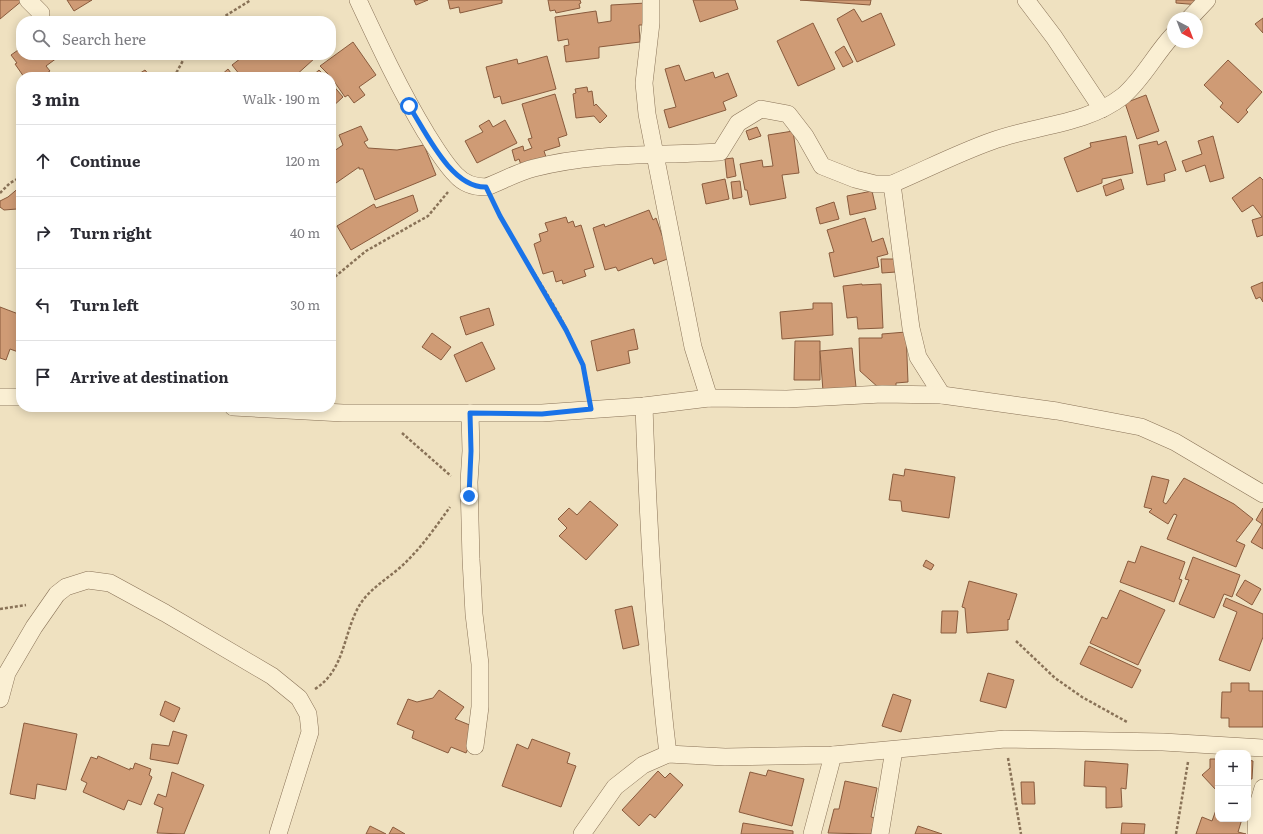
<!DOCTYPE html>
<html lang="en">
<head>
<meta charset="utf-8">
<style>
  body { margin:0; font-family:Literata,serif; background:#f2f2f3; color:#2b2b33 }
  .controls { position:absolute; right:12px; bottom:12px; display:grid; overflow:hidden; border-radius:8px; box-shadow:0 2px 10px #0003 }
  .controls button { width:36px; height:36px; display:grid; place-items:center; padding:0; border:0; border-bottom:1px solid #e1e1e2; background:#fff; color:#2b2b33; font:20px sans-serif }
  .compass { position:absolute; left:1167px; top:12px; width:36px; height:36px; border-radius:50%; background:#fff; box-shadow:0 2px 10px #0003; rotate:138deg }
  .stop { position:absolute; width:12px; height:12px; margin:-9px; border:3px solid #1a73e8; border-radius:50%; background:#fff }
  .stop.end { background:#1a73e8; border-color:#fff; box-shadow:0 1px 4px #0008 }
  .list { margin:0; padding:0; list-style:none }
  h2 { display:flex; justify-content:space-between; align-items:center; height:52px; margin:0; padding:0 16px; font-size:17px }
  h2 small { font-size:13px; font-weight:400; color:#7c7c81 }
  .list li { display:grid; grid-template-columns:26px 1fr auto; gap:12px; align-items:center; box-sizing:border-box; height:72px; padding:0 16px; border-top:1px solid #e1e1e2 }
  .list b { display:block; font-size:15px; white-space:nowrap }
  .list em { font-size:13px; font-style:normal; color:#7c7c81 }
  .icon { flex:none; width:22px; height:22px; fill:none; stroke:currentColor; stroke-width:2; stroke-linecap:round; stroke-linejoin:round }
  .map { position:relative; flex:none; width:1263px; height:834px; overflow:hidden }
  .search { position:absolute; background:#fff; box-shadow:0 2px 10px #0003; left:16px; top:16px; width:320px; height:44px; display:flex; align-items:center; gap:10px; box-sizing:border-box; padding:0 14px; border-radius:16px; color:#7c7c81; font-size:15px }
  .panel { position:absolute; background:#fff; box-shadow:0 2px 10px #0003; left:16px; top:72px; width:320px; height:340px; border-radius:16px }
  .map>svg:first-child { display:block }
</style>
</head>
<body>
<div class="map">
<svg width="1263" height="834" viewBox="0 0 1263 834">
  <rect width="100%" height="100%" fill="#efe1c0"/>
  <g fill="#cf9b75" stroke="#895b3d">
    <path d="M0 0H23L0 19Z"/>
    <path d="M67 0H92L74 11Z"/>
    <path d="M414 0H428L416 5Z"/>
    <path d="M448 0H502V3L460 13 459 7 450 9Z"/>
    <path d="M548 0H580L581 3 579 4 580 8 556 13 555 10 550 11Z"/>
    <path d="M693 0H735L738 9 700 22Z"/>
    <path d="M800 0H871L870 5Z"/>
    <path d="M1176 0H1201L1200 5 1176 3Z"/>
    <path d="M646 3 647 25H639L640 42 599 47V58L566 62 564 46 569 45 568 39 558 41 555 17 596 11 598 23 611 21V5Z"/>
    <path d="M854 9 862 22 881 13 895 45 857 62 837 19Z"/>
    <path d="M1263 18V33L1255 24Z"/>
    <path d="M813 23 835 69 798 86 777 41Z"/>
    <path d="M353 42 376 75 359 87 365 95 354 103 348 95 345 97 331 77 320 66Z"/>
    <path d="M844 46 853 62 843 67 835 52Z"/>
    <path d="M21 48V55H61L46 66 50 71 41 77H24L15 64 17 63 11 55Z"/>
    <path d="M245 55H256L257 57 261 55H275L277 58 280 55H313L315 58 294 77H237L240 75 232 65Z"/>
    <path d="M547 56 556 89 502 104 500 96 494 98 486 67 517 59 518 64Z"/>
    <path d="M1228 60 1262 92 1246 110 1248 112 1238 123 1220 107 1223 103 1204 85Z"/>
    <path d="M679 65 685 81 713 72 715 78 728 73 737 96 723 102 726 110 669 128 664 110 676 107 665 69Z"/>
    <path d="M228 69 234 77H219Z"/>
    <path d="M145 70 151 77H134Z"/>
    <path d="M319 70 326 77H311Z"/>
    <path d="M331 83 343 97 331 108Z"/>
    <path d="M587 87 588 92 592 91 594 106 596 104 607 116 600 123 594 116 576 118 573 94 576 93 575 89Z"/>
    <path d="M555 94 567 135 558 138 560 146 544 151 547 160 522 168 519 159 515 161 512 150 523 146 524 151 532 148 528 139 532 138 522 104Z"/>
    <path d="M1146 95 1159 131 1137 139 1125 103Z"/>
    <path d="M489 120 493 127 505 120 517 143 477 163 465 141 483 132 479 126Z"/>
    <path d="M361 126 368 140 364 142 368 148 397 150 424 145 436 175 375 200 363 169H359V167L336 183 331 176V153L343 145 339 135Z"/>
    <path d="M757 127 761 136 749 140 746 131Z"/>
    <path d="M793 131 799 173 782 175 786 198 750 205 747 190H745L740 164 762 160 763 167 773 166 768 135Z"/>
    <path d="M1126 136 1133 173 1102 179V183L1077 192 1064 158 1091 147 1090 143Z"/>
    <path d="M1213 136 1224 178 1210 182 1205 165 1186 172 1182 161 1202 154 1198 141Z"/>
    <path d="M1157 141 1158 145 1166 141 1176 170 1164 174 1165 181 1147 185 1139 145Z"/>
    <path d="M733 158 736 176 727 178 725 159Z"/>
    <path d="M1260 177 1263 180V235L1257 237 1252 220 1262 217 1253 205 1242 212 1232 198Z"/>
    <path d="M725 179 729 199 706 204 702 184Z"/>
    <path d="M1121 179 1124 189 1106 196 1103 186Z"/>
    <path d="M740 181 742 197 733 199 731 182Z"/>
    <path d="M21 186V206L17 209 4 210 0 207V201L8 197Z"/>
    <path d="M872 191 876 209 850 215 847 196Z"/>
    <path d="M413 195 418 211 351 250 337 226 374 204 376 208Z"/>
    <path d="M834 202 839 219 820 224 816 208Z"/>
    <path d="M649 210 653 220 656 218 670 258 654 264 652 258 618 271 616 267 605 270 593 228 604 224 605 227Z"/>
    <path d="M566 217 568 223 573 221 575 227 581 225 594 267 584 270 586 276 563 284 562 280 556 282 553 271 543 274 534 244 541 241 539 234 548 231 545 223Z"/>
    <path d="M865 218 872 242 883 238 888 254 877 257 879 267 834 277 829 253 834 252 827 230Z"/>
    <path d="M881 259H895L896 272 882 273Z"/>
    <path d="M1263 282V302L1260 297 1256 299 1251 287Z"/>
    <path d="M862 284V285L881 284 883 328 858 329 857 317 847 318 843 286Z"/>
    <path d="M813 303H832L833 335 782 339 780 312 813 309Z"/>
    <path d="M0 307 21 315V353L10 349 6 360 0 358Z"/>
    <path d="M489 308 494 325 466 335 460 317Z"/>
    <path d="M634 329 638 349 628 351 630 363 597 371 591 341Z"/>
    <path d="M906 332 908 382 896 383V388H879L860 371 859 338H882V334Z"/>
    <path d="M432 333 451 347 441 360 422 347Z"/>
    <path d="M795 341H820V380H794Z"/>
    <path d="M482 342 495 369 466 382 454 355Z"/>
    <path d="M852 348 856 387 823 391 820 351Z"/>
    <path d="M905 469 955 477 949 518 902 511 901 501 889 500 893 474 904 476Z"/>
    <path d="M1152 476 1169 480 1163 502 1166 504 1184 478 1234 504 1253 519 1236 541 1245 545 1236 567 1167 539 1177 515 1174 514 1168 524 1149 512 1152 509 1144 507Z"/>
    <path d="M590 501 618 525 586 560 559 536 567 528 558 519 569 508 577 515Z"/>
    <path d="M1263 508V549L1251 542 1262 524 1256 520Z"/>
    <path d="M1141 546 1185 562 1179 579 1182 580 1174 602 1120 582 1128 561 1135 563Z"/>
    <path d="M1193 557 1240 575 1232 597 1224 594 1214 618 1179 604 1189 580 1185 579Z"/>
    <path d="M926 560 934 565 931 570 923 566Z"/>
    <path d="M1245 580 1261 589 1252 605 1236 595Z"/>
    <path d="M969 581 1017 594 1009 620 1008 619V630L967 633 965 608 962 607Z"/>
    <path d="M1120 590 1165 610 1138 665 1090 643 1102 617 1107 619Z"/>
    <path d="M1226 598 1263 614V637L1250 671 1219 660 1237 612 1223 606Z"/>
    <path d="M632 606 639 645 623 649 615 610Z"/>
    <path d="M942 611H958L956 633H941Z"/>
    <path d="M1089 646 1141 670 1132 688 1080 664Z"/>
    <path d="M988 673 1014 680 1006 708 980 701Z"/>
    <path d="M1231 683H1249V691H1263V727H1229V718H1221L1222 692H1231Z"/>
    <path d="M439 690 464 707 455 719 477 728 466 753 451 747 448 753 412 738 414 731 397 724 408 699 417 702 433 698Z"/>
    <path d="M893 694 911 700 901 732 882 726Z"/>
    <path d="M165 701 180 708 174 722 160 715Z"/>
    <path d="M24 723 77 734 66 790 37 784 35 799 10 794Z"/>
    <path d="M173 731 187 735 178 764 150 759 152 744 169 746Z"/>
    <path d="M532 739 570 753 567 763 576 766 561 807 502 786 517 744 528 749Z"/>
    <path d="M98 756 130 770V768L133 769 135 763 151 769 149 775 152 777 141 805 128 800 124 810 83 792 87 783 81 780 91 757 97 759Z"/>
    <path d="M1210 759H1218L1217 791 1202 775 1210 768Z"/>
    <path d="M1248 760 1253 761 1252 779H1248Z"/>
    <path d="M1085 761 1128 764 1126 789 1121 788 1122 807 1106 808V787L1084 786Z"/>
    <path d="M768 770 804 779 792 826 739 812 750 772 766 776Z"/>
    <path d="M658 771 665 778 670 773 683 785 655 818 650 814 639 826 622 810Z"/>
    <path d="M172 772 204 785 184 834 157 833 163 808 154 804 158 794 166 797Z"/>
    <path d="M845 781 877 788 871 817 875 818 871 834 828 833 834 809H839Z"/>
    <path d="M1021 782H1034L1035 804H1022Z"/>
    <path d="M1216 810 1218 811V819H1242L1238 832 1246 834H1196L1202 817 1212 821Z"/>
    <path d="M743 823 793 831V834H741Z"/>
    <path d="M1122 823 1145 824 1144 834H1121Z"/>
    <path d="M370 826 386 834H366Z"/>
    <path d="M918 826 942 834H915Z"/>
    <path d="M393 827 405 834H389Z"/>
  </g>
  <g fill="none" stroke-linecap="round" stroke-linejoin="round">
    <g stroke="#897257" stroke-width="18">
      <g id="minor">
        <path d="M28 0 41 13"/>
        <path d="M358 0C379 45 400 90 426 133 435 147 444 163 456 175 464 184 474 187 486 187 502 181 518 172 534 168 595 152 657 156 720 152L738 123 761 109 788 114 805 136 822 166 855 179 875 184H892C925 170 958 153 992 141 1035 125 1086 125 1123 96 1143 79 1155 54 1173 35"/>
        <path d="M651 0V23L644 83 647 114 693 347 709 398"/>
        <path d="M1026 0 1054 37 1102 109"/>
        <path d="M1190 18 1207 0"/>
        <path d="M892 184 911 328 918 357 942 395"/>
        <path d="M0 397H21"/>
        <path d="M644 406C648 522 654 638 668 754"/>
        <path d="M233 407 343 413H542L644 406 709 398 787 399 882 394 942 395 1057 411 1141 427 1175 442 1263 494"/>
        <path d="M470 413 471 451 469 482 471 559 474 614 480 664V707L475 746"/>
        <path d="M0 699 7 673 34 627 57 594 66 587 88 580 110 583 165 613 272 676 299 698 308 714 310 732 278 834"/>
        <path d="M582 834 615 787 643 765 668 754 725 757 833 755 1005 739 1163 742 1263 748"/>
        <path d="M812 834 833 755"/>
        <path d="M880 834 894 750"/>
        <path d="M1256 834 1257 808 1263 788"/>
      </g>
    </g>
    <g stroke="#897257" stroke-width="2.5" stroke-dasharray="3 2" stroke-linecap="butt">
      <path d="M217 21 251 0"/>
      <path d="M174 77 186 55"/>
      <path d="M0 193 10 183 21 177"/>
      <path d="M494 204C523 263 577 327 589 391"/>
      <path d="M331 280 366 251 428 216 448 192"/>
      <path d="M402 433 451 476"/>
      <path d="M0 609 26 605"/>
      <path d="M1016 641 1055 678 1082 697 1127 722"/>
      <path d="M315 689C345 670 343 634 359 606 370 587 393 576 408 560 424 544 437 525 450 507"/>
      <path d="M1008 758 1021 834"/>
      <path d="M1176 834 1188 762"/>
    </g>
    <use href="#minor" stroke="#faefd3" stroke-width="17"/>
  </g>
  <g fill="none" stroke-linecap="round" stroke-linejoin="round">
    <path stroke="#1a73e8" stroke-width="5" d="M409 106C426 132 451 188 486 187L500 216 566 330 583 365 591 409 542 414 470 413 471 451 469 496"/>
  </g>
</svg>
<div class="controls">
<button>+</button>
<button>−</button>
</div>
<svg class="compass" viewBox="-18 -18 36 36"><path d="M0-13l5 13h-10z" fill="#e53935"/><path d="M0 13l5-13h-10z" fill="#7c7c81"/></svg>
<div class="stop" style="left:409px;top:106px"></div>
<div class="stop end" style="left:469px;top:496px"></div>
<div class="search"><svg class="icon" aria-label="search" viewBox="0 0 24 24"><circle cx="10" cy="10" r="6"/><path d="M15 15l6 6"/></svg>Search here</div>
<section class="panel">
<h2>3 min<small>Walk · 190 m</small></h2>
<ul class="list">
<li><svg class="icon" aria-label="ahead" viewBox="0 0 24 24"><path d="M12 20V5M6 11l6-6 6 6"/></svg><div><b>Continue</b></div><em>120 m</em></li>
<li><svg class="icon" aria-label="right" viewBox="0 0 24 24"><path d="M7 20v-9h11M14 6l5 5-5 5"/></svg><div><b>Turn right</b></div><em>40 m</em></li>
<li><svg class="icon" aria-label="left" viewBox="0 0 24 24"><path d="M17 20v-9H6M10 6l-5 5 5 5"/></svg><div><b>Turn left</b></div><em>30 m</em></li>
<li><svg class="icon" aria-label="arrive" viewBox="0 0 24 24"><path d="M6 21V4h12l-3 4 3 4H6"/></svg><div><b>Arrive at destination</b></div></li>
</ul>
</section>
</div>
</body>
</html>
